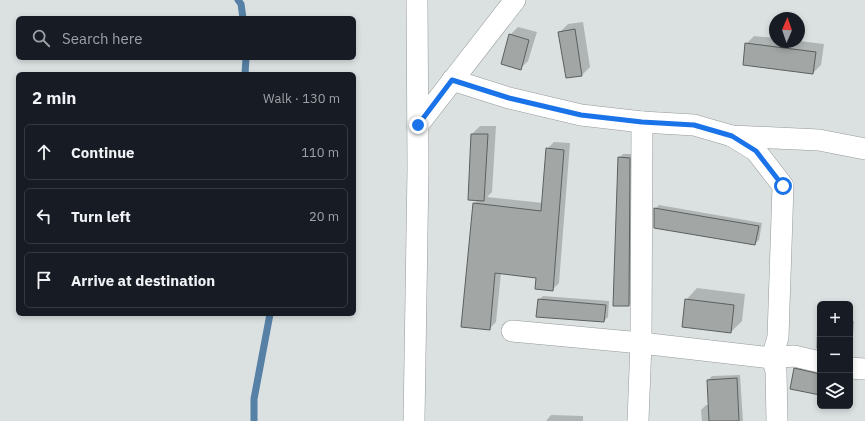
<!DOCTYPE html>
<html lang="en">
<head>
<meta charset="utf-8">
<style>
  body { margin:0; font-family:"IBM Plex Sans",sans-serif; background:#242831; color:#f1f3f6 }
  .controls { position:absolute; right:12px; bottom:12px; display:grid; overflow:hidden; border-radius:6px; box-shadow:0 2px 6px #0003 }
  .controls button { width:36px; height:36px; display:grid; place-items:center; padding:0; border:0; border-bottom:1px solid #363941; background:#171b24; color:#f1f3f6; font:20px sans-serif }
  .compass { position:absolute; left:769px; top:12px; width:36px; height:36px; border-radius:50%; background:#171b24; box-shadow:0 2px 6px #0003; rotate:2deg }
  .stop { position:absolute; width:12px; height:12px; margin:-9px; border:3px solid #1a73e8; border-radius:50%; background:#fff }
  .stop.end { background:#1a73e8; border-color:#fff; box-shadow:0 1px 4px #0008 }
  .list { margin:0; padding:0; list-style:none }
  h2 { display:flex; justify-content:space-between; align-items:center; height:52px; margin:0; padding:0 16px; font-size:17px }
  h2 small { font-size:13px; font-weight:400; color:#9ea1a6 }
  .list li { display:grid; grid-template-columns:26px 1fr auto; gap:12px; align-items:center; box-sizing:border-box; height:56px; margin:0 8px 8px; padding:0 8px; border:1px solid #363941; border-radius:6px }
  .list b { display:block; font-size:15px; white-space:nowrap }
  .list em { font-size:13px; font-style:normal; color:#9ea1a6 }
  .icon { flex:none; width:22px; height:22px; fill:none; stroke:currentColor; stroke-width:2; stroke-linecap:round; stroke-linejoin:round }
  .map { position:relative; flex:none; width:865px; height:421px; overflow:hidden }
  .search { position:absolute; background:#171b24; box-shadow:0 2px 6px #0003; left:16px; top:16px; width:340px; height:44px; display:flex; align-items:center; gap:10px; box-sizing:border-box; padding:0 14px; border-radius:6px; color:#9ea1a6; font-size:15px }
  .panel { position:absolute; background:#171b24; box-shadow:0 2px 6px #0003; left:16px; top:72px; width:340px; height:244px; border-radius:6px }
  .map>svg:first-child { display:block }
</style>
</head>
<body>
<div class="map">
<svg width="865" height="421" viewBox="0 0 865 421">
  <rect width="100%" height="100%" fill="#dbe1e1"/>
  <g fill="#0003">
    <path d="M583 22 590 67 582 75 560 32 568 24Z"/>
    <path d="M518 27 537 32 528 61 520 69 510 35Z"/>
    <path d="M754 36 775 38V42L799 41 824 44 821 65 813 73 746 44Z"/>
    <path d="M480 126H496L492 192 487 197 543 203 547 149 554 142 570 143 559 283 552 290 537 277 501 273 496 322 489 329 474 203 478 200 472 134Z"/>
    <path d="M623 154H634L633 301 629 305 619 158Z"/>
    <path d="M659 205 762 223 759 240 755 244 655 209Z"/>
    <path d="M697 288 745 294 742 321 731 332 686 300Z"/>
    <path d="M543 296 609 301 608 317 604 321 539 300Z"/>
    <path d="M850 321H854L852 351 850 353Z"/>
    <path d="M820 327V349L816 348 817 330Z"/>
    <path d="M799 365 820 370V394L795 369Z"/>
    <path d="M740 375 743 421H702L701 410 706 405H709L708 380 712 376Z"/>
    <path d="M551 415 583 416V421H546Z"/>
  </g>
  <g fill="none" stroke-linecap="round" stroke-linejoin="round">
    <g stroke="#5680a5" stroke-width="7">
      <path d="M238 0 241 4 243 18"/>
      <path d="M245 74 246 58"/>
      <path d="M254 421V399L270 314"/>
    </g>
  </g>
  <g fill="#a2a7a6" stroke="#5b605f">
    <path d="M575 29 582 76 566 78 558 32Z"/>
    <path d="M509 34 529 40 521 70 501 64Z"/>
    <path d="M745 43 816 52 813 74 743 65Z"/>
    <path d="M471 134H488L484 201 468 200Z"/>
    <path d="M546 148 564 150 553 291 535 289 536 278 495 273 490 330 461 327 473 203 541 211Z"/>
    <path d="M618 157 630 158 629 306H613Z"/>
    <path d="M654 208 759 226 755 245 654 228Z"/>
    <path d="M538 299 606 305 604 322 536 317Z"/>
    <path d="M685 299 734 305 731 333 682 327Z"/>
    <path d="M794 368 820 374V395L790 389Z"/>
    <path d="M737 378 739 421H709L707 380Z"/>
  </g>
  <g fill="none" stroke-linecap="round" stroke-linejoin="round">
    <g stroke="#949999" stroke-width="22">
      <g id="street">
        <path d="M452 80 509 98 581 115 642 122 641 343 638 421"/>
        <path d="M642 122 694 125 732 136 819 140 865 149"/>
        <path d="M418 125 515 0"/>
        <path d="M732 136 756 151 783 186 778 337 772 358 776 371 777 421"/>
        <path d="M512 331 641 343 772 358 794 356 820 362"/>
        <path d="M850 368 865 369"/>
        <path d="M414 421 418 169 417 0"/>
      </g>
    </g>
    <use href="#street" stroke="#fff" stroke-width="21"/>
  </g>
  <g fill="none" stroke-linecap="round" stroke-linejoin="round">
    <path stroke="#1a73e8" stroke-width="5" d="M418 125 452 80 509 98 581 115 642 122 694 125 732 136 756 151 783 186"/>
  </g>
</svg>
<div class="controls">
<button>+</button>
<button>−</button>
<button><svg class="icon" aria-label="layers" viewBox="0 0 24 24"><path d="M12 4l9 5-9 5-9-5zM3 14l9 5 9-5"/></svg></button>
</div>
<svg class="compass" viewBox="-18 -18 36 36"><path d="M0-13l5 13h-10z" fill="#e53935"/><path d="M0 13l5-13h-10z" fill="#9ea1a6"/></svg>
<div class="stop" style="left:783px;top:186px"></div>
<div class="stop end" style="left:418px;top:125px"></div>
<div class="search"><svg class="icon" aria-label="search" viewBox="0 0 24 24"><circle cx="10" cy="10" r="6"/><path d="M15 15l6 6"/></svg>Search here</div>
<section class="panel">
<h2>2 min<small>Walk · 130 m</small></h2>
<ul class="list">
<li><svg class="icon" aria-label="ahead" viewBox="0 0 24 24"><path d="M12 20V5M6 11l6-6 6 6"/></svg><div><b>Continue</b></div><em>110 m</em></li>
<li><svg class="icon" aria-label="left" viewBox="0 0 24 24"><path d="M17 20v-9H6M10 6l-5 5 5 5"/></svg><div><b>Turn left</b></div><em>20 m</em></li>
<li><svg class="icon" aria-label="arrive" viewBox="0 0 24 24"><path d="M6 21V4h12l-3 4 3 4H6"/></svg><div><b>Arrive at destination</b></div></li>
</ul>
</section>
</div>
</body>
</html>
